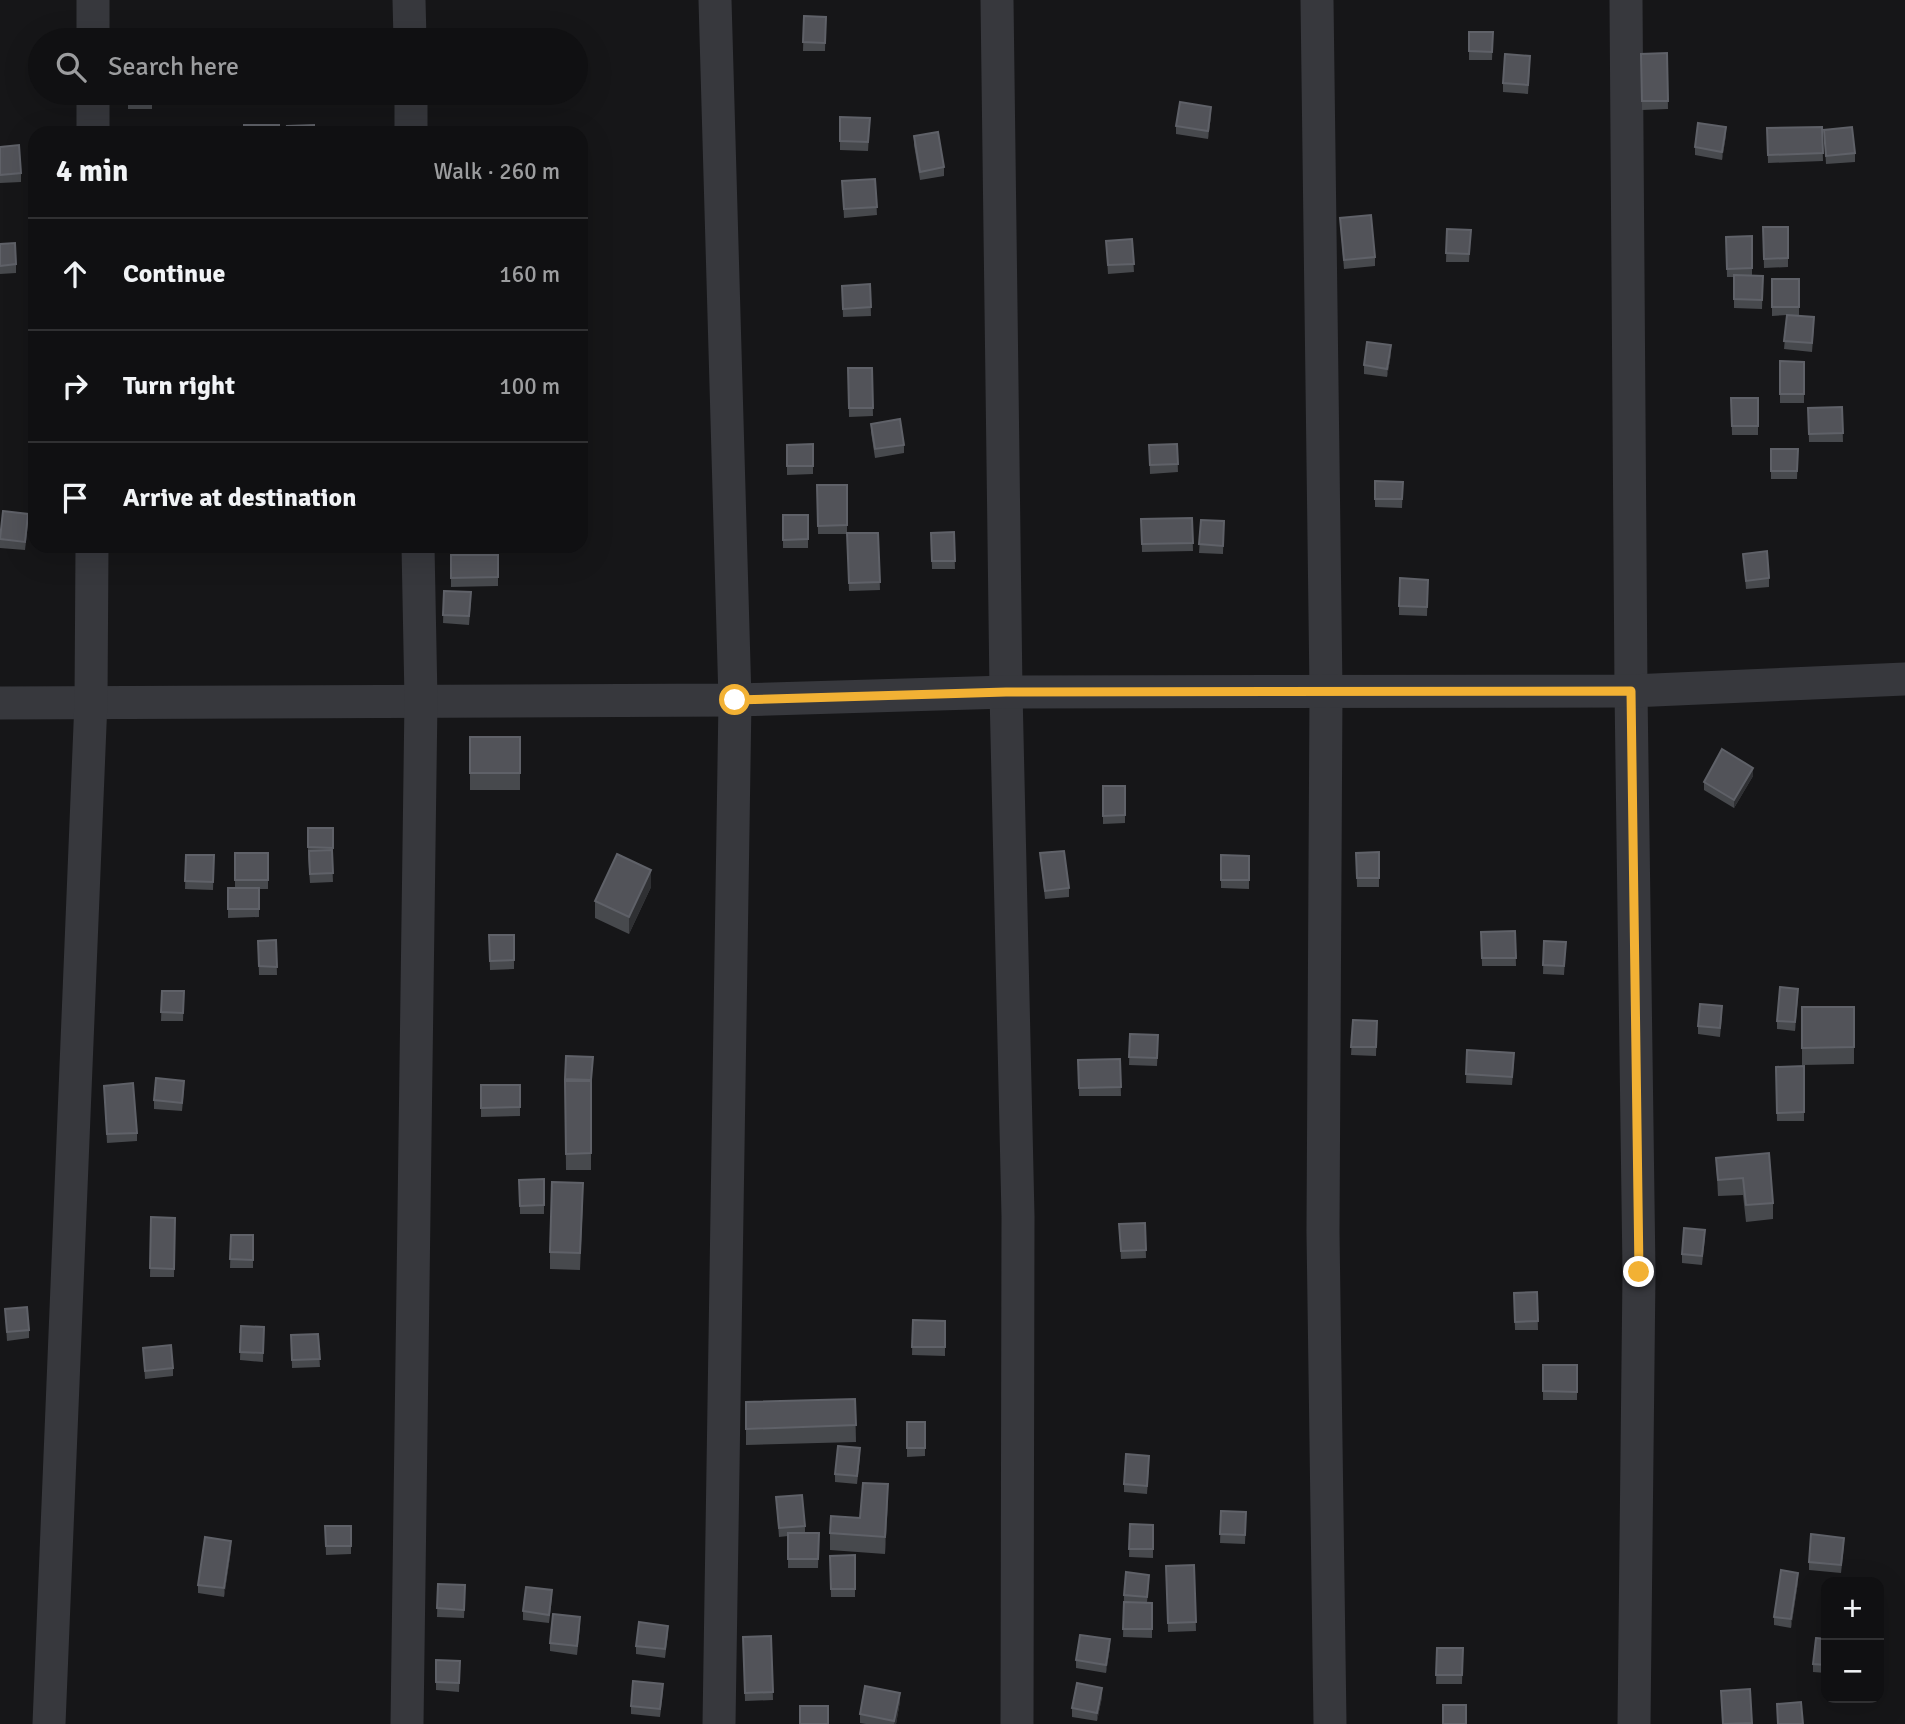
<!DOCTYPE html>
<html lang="en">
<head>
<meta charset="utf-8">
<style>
  body { margin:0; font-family:Signika,sans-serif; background:#19191b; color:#f1f3f6 }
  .controls { position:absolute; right:21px; bottom:21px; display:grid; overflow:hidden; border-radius:14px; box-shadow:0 7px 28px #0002 }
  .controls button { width:63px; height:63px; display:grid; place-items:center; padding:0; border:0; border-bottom:2px solid #303032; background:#101012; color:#f1f3f6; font:35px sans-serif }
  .stop { position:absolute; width:21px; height:21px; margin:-16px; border:5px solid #f2b134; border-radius:50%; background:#fff }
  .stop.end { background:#f2b134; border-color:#fff; box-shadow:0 2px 7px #0008 }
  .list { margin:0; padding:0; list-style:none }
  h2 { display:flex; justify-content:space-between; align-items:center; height:91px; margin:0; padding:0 28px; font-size:30px }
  h2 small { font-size:23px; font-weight:400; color:#9c9d9f }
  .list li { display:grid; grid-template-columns:46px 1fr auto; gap:21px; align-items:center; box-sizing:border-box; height:112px; padding:0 28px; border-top:2px solid #303032 }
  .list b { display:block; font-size:26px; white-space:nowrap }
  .list em { font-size:23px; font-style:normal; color:#9c9d9f }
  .icon { flex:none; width:38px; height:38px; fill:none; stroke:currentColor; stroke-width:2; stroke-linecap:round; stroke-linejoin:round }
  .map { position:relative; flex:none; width:1905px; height:1724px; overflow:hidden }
  .search { position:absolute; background:#101012; box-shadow:0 7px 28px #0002; left:28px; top:28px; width:560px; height:77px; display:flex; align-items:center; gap:18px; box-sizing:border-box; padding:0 24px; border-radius:38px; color:#9c9d9f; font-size:26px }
  .panel { position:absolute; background:#101012; box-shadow:0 7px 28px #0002; left:28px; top:126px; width:560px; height:427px; border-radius:21px }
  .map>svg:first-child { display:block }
</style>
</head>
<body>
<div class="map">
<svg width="1905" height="1724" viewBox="0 0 1905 1724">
  <rect width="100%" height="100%" fill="#161618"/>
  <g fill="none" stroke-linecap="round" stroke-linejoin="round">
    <g stroke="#37383d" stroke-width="33">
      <path d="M409 0 410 40"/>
      <path d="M715 0 735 700 719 1724"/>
      <path d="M997 0 1006 692 1018 1216 1017 1724"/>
      <path d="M1317 0 1326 691 1323 1232 1330 1724"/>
      <path d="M1626 0 1631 691 1639 1272 1634 1724"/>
      <path d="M93 40V0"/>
      <path d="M411 93V133"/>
      <path d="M93 133V93"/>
      <path d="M0 703 735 700 1006 692 1631 691 1905 679"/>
      <path d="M49 1724 91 701 92 546"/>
      <path d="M407 1724 421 700 418 546"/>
    </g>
  </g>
  <g fill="#47494d">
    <path d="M804 16 826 17 825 51H803Z"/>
    <path d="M1469 32H1493L1492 60H1469Z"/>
    <path d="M1667 53 1668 109 1642 110 1641 54Z"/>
    <path d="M1530 64 1528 94 1503 92V83Z"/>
    <rect x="128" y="93" width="24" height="16"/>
    <path d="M1211 116 1208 139 1176 134V126Z"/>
    <path d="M840 117 870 118 868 151 840 150Z"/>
    <path d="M1822 127 1823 161 1768 163 1767 128Z"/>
    <path d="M1824 130 1855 153V162L1826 164Z"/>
    <path d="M1726 135 1722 160 1695 155V147Z"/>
    <path d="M914 136 944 167V176L920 180 914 145Z"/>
    <path d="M0 147 21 173V182L0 183Z"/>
    <path d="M875 179 877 215 844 218 842 181Z"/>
    <path d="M1340 218 1375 257V266L1344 269Z"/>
    <path d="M1763 227H1788V267L1764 268Z"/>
    <path d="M1447 229 1471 230 1469 262H1446Z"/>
    <path d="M1752 236V275L1763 276 1762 309 1734 308V277H1727L1726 237Z"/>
    <path d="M1132 239 1134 272 1108 274 1106 241Z"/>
    <path d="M0 244 16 264V273L0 274Z"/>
    <path d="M1772 279H1799V315H1793L1814 326 1812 352 1784 349 1787 315 1772 316Z"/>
    <path d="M870 284 871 316 843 317 842 286Z"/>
    <path d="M1391 354 1387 377 1364 374V365Z"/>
    <path d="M1780 361 1804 362V403H1780Z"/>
    <path d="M848 368H872L873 416 849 417Z"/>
    <path d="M1731 398H1758V435H1732Z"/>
    <path d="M1842 407 1843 442H1809L1808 408Z"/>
    <path d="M871 424 904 445V453L875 458 871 432Z"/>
    <path d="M813 444V474L787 475V445Z"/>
    <path d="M1177 444 1178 472 1150 474 1149 445Z"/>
    <path d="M1771 449H1798L1797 479H1771Z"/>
    <path d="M1375 481 1403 482 1402 508 1375 507Z"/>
    <path d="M817 485H847V533H878L880 590 849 591 847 534H818Z"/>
    <rect x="783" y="515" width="25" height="33"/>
    <path d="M1192 518 1193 551 1142 552 1141 519Z"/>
    <path d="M1201 520 1224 521 1223 554 1199 553Z"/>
    <path d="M28 523 25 550 0 548V539Z"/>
    <path d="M954 532 955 569H932L931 533Z"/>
    <rect x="515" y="546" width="26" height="4"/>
    <path d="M1743 554 1769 578V587L1746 589Z"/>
    <path d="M451 555H498V586L451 587Z"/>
    <path d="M1428 580 1427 616 1399 615V606Z"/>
    <path d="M444 591 471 601 469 625 443 623Z"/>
    <rect x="470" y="737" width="50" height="53"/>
    <path d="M1753 776 1734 808 1704 790V782Z"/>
    <path d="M1103 786H1125V823L1103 824Z"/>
    <path d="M308 828H333L332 856 333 882 310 883 308 856Z"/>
    <path d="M1379 852V887H1357L1356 853Z"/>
    <path d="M235 853H268V889H259V917L228 918V888H235Z"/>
    <path d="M1040 853 1069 888V897L1045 899Z"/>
    <path d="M186 855H214L213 890 185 889Z"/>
    <path d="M1221 855 1249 856V889L1221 888Z"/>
    <path d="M651 887 629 934 595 918V901Z"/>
    <path d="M1515 931 1516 966H1482L1481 932Z"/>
    <path d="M489 935H514V969L490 970Z"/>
    <path d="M276 940 277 975H259L258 941Z"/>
    <path d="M1544 941 1566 942 1564 975 1543 974Z"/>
    <path d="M162 991H184L183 1021H161Z"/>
    <path d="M1798 997 1795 1031 1777 1029V1021Z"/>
    <path d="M1802 1007H1854V1064L1802 1065Z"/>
    <path d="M1722 1015 1720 1037 1698 1034V1026Z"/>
    <path d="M1353 1020 1377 1021 1376 1056 1351 1055Z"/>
    <path d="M1130 1034 1158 1044 1157 1066 1129 1065Z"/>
    <path d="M1467 1050 1514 1062 1512 1085 1466 1083Z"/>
    <path d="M566 1056 593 1057 591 1089V1170H566L565 1081Z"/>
    <path d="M1120 1059 1121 1096H1079L1078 1060Z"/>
    <path d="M1804 1066V1121H1777L1776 1067Z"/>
    <path d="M481 1085H520V1116L481 1117Z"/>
    <path d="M104 1086 137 1133V1141L107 1143Z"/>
    <path d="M184 1089 182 1111 154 1109V1100Z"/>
    <path d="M1716 1158 1773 1203V1219L1746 1222 1743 1195 1718 1196Z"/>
    <path d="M544 1179V1214H520L519 1180Z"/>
    <path d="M583 1200 580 1270 550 1269V1252Z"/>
    <path d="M151 1217 175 1218 174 1277H150Z"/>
    <path d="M1145 1223 1146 1258 1121 1259 1119 1224Z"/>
    <path d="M231 1235H253V1268H230Z"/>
    <path d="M1705 1238 1702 1265 1682 1263V1254Z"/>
    <path d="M1537 1292 1538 1330H1515L1514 1293Z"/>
    <path d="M5 1309 29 1330V1338L7 1341Z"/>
    <path d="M913 1320 945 1321V1356L912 1355Z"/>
    <path d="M241 1326 264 1327 263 1362 240 1360Z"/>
    <path d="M318 1334 320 1367 292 1368 291 1335Z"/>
    <path d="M143 1348 173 1368V1376L145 1379Z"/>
    <rect x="1543" y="1365" width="34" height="35"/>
    <path d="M855 1399 856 1442 746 1445V1402Z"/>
    <path d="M907 1422H925V1456L907 1457Z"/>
    <path d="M860 1457 857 1484 835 1482V1474Z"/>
    <path d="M1149 1465 1147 1494 1124 1492V1484Z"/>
    <path d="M776 1497 805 1526V1533H819L818 1568H788V1536L779 1537Z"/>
    <path d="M888 1501 885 1554 830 1550V1533L860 1518Z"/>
    <path d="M1221 1511 1246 1521 1245 1544 1220 1543Z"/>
    <path d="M1130 1524 1153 1525V1558L1129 1557Z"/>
    <path d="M325 1526H351V1554L326 1555Z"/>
    <path d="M1844 1546 1841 1573 1809 1570V1562Z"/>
    <path d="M231 1550 224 1597 198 1593V1585Z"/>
    <path d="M855 1555V1597H831L830 1556Z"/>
    <path d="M1194 1565 1196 1631 1168 1632 1166 1566Z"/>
    <path d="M1798 1582 1791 1628 1774 1625V1617Z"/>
    <path d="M1149 1583 1147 1602 1152 1603V1638L1123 1637 1124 1595Z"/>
    <path d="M438 1584 465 1594 464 1618 437 1617Z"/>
    <path d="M552 1598 549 1623 523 1620V1611Z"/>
    <path d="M580 1626 577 1655 550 1651V1643Z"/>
    <path d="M668 1634 665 1658 636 1654V1646Z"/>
    <path d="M771 1636 773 1700 745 1701 743 1637Z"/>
    <path d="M1826 1639V1673L1813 1672V1664Z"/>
    <path d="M1110 1647 1106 1673 1076 1668V1660Z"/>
    <path d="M1437 1648H1463L1462 1684H1436Z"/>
    <path d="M436 1660 460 1669 459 1692 436 1690Z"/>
    <path d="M663 1692 660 1717 631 1714V1706Z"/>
    <path d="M1102 1697 1097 1721 1072 1717V1708Z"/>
    <path d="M900 1701 896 1724H866L860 1723V1714Z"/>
  </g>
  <g fill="#2f3033">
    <path d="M1211 107V116L1208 139V131Z"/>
    <path d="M1726 127V135L1722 160V152Z"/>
    <path d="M1391 345V354L1387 377V369Z"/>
    <path d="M1753 768V776L1734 808V800Z"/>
    <path d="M651 870V887L629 934V917Z"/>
    <path d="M1798 989V997L1795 1031V1022Z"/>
    <path d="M888 1484V1501L885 1554V1537Z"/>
    <path d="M231 1541V1550L224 1597V1588Z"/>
    <path d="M1798 1573V1582L1791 1628V1619Z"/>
    <path d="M1110 1639V1647L1106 1673V1665Z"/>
    <path d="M1102 1688V1697L1097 1721V1713Z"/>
    <path d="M900 1693V1701L896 1724H894Z"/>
  </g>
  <g fill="#525359" stroke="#5f6168" stroke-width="2">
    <path d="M804 16 826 17 825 43 803 42Z"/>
    <path d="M1469 32H1493L1492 52 1469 51Z"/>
    <path d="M1667 53 1668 101H1642L1641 54Z"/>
    <path d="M1505 54 1530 56 1528 85 1503 83Z"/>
    <rect x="128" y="93" width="24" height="8"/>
    <path d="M1180 102 1211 107 1208 131 1176 126Z"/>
    <path d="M840 117 870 118 868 142 840 141Z"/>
    <path d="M1698 123 1726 127 1722 152 1695 147Z"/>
    <rect x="244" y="125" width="35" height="8"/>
    <path d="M314 125V133H288L287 126Z"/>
    <path d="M1822 127 1823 153 1768 155 1767 128Z"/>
    <path d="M1852 127 1855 153 1826 156 1824 130Z"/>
    <path d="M938 132 944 167 920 172 914 136Z"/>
    <path d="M19 145 21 173 0 175V147Z"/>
    <path d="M875 179 877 207 844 209 842 181Z"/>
    <path d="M1371 215 1375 257 1344 260 1340 218Z"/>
    <path d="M1763 227H1788V258L1764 259Z"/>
    <path d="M1447 229 1471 230 1469 254 1446 253Z"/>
    <path d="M1752 236V268L1727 269 1726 237Z"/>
    <path d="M1132 239 1134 264 1108 265 1106 241Z"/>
    <path d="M15 243 16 264 0 266V244Z"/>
    <path d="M1734 275 1763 276 1762 300 1734 299Z"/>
    <rect x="1772" y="279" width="27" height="28"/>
    <path d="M870 284 871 307 843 309 842 286Z"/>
    <path d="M1787 315 1814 317 1812 343 1784 341Z"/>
    <path d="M1367 342 1391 345 1387 369 1364 365Z"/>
    <path d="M1780 361 1804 362V394H1780Z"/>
    <path d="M848 368H872L873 408H849Z"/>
    <path d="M1731 398H1758V426H1732Z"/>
    <path d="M1842 407 1843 433 1809 434 1808 408Z"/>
    <path d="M900 419 904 445 875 449 871 424Z"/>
    <path d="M813 444V466H787V445Z"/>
    <path d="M1177 444 1178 464 1150 465 1149 445Z"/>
    <path d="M1771 449H1798L1797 471H1771Z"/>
    <path d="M1375 481 1403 482 1402 499H1375Z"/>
    <path d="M817 485H847V525L818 526Z"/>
    <path d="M3 511 28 514 25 542 0 539Z"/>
    <path d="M783 515H808V539L783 540Z"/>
    <path d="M1192 518 1193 543 1142 544 1141 519Z"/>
    <path d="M1201 520 1224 521 1223 546 1199 544Z"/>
    <path d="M954 532 955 561H932L931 533Z"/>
    <path d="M847 533H878L880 582 849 583Z"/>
    <path d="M1767 551 1769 578 1746 581 1743 554Z"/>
    <path d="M451 555H498V577L451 578Z"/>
    <path d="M1400 578 1428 580 1427 607 1399 606Z"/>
    <path d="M444 591 471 592 469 616 443 615Z"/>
    <rect x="470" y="737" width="50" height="36"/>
    <path d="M1722 749 1753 768 1734 800 1704 782Z"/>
    <path d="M1103 786H1125V815L1103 816Z"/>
    <path d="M308 828H333V848L308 847Z"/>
    <path d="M332 850 333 873 310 874 309 851Z"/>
    <path d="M1064 851 1069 888 1045 891 1040 853Z"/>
    <path d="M1379 852V878H1357L1356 853Z"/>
    <rect x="235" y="853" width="33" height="27"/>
    <path d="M617 854 651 870 629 917 595 901Z"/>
    <path d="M186 855H214L213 882 185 881Z"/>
    <path d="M1221 855 1249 856V880H1221Z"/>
    <rect x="228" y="888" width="31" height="21"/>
    <path d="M1515 931 1516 958H1482L1481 932Z"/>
    <path d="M489 935H514V960L490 961Z"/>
    <path d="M276 940 277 967 259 966 258 941Z"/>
    <path d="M1544 941 1566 942 1564 966 1543 965Z"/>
    <path d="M1780 987 1798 989 1795 1022 1777 1021Z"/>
    <path d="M162 991H184L183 1013 161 1012Z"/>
    <path d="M1700 1004 1722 1006 1720 1028 1698 1026Z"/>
    <path d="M1802 1007H1854V1047L1802 1048Z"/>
    <path d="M1353 1020 1377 1021 1376 1047H1351Z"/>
    <path d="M1130 1034 1158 1035 1157 1058 1129 1057Z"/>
    <path d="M1467 1050 1514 1053 1512 1077 1466 1074Z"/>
    <path d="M566 1056 593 1057 591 1080 565 1079Z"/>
    <path d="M1120 1059 1121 1087 1079 1088 1078 1060Z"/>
    <path d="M1804 1066V1112L1777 1113 1776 1067Z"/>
    <path d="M156 1078 184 1081 182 1103 154 1100Z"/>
    <path d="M565 1081H591V1153L566 1154Z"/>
    <path d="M133 1083 137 1133 107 1134 104 1086Z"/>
    <path d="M481 1085H520V1107L481 1108Z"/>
    <path d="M1769 1153 1773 1203 1746 1205 1743 1178 1718 1180 1716 1158Z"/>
    <path d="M544 1179V1205L520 1206 519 1180Z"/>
    <path d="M552 1182 583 1183 580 1253 550 1252Z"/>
    <path d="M151 1217 175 1218 174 1269 150 1268Z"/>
    <path d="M1145 1223 1146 1250 1121 1251 1119 1224Z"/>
    <path d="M1684 1228 1705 1230 1702 1256 1682 1254Z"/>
    <path d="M231 1235H253V1260L230 1259Z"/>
    <path d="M1537 1292 1538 1321 1515 1322 1514 1293Z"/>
    <path d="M27 1307 29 1330 7 1332 5 1309Z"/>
    <path d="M913 1320 945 1321V1347H912Z"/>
    <path d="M241 1326 264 1327 263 1353 240 1352Z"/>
    <path d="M318 1334 320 1359 292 1360 291 1335Z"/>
    <path d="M171 1345 173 1368 145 1371 143 1348Z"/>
    <path d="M1543 1365H1577V1392L1543 1391Z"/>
    <path d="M855 1399 856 1425 746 1429V1402Z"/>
    <rect x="907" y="1422" width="18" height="26"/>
    <path d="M838 1446 860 1448 857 1476 835 1474Z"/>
    <path d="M1126 1454 1149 1456 1147 1486 1124 1484Z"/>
    <path d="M863 1483 888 1484 885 1537 830 1533 831 1516 860 1518Z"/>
    <path d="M802 1495 805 1526 779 1528 776 1497Z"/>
    <path d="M1221 1511 1246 1512 1245 1535 1220 1534Z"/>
    <path d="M1130 1524 1153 1525V1549H1129Z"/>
    <path d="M325 1526H351V1546H326Z"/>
    <path d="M788 1533H819L818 1559H788Z"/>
    <path d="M1811 1534 1844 1538 1841 1565 1809 1562Z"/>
    <path d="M205 1537 231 1541 224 1588 198 1585Z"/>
    <path d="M855 1555V1589H831L830 1556Z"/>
    <path d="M1194 1565 1196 1622 1168 1623 1166 1566Z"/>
    <path d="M1781 1570 1798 1573 1791 1619 1774 1617Z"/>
    <path d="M1126 1572 1149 1575 1147 1597 1124 1595Z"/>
    <path d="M438 1584 465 1585 464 1610 437 1608Z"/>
    <path d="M526 1587 552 1590 549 1615 523 1611Z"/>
    <path d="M1124 1602 1152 1603V1629H1123Z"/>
    <path d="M553 1614 580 1617 577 1646 550 1643Z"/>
    <path d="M639 1622 668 1626 665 1649 636 1646Z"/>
    <path d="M1080 1635 1110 1639 1106 1665 1076 1660Z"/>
    <path d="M771 1636 773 1692 745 1693 743 1637Z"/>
    <path d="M1816 1638 1826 1639V1665L1813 1664Z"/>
    <path d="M1437 1648H1463L1462 1675H1436Z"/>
    <path d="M436 1660 460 1661 459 1683 436 1682Z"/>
    <path d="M633 1681 663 1684 660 1709 631 1706Z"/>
    <path d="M1077 1683 1102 1688 1097 1713 1072 1708Z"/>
    <path d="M865 1686 900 1693 894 1721 860 1714Z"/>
    <path d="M1750 1689 1752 1723 1723 1724 1721 1691Z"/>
    <path d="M1801 1702 1803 1724H1778L1777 1704Z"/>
    <rect x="1443" y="1705" width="23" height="19"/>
    <rect x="800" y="1706" width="28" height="18"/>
  </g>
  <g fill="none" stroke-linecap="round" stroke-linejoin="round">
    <path stroke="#f2b134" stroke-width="9" d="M735 700 1006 692 1631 691 1639 1272"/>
  </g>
</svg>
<div class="controls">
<button>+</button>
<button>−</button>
</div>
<div class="stop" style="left:735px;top:700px"></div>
<div class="stop end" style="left:1639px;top:1272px"></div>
<div class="search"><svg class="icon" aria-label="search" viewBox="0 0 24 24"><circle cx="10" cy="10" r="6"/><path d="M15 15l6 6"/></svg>Search here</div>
<section class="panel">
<h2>4 min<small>Walk · 260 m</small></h2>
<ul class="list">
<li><svg class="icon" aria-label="ahead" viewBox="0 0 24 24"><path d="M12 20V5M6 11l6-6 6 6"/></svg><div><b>Continue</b></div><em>160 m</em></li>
<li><svg class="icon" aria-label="right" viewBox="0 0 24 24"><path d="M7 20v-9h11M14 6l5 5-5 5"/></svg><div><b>Turn right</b></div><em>100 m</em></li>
<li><svg class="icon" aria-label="arrive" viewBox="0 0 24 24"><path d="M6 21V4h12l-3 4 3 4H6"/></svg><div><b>Arrive at destination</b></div></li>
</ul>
</section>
</div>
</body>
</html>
